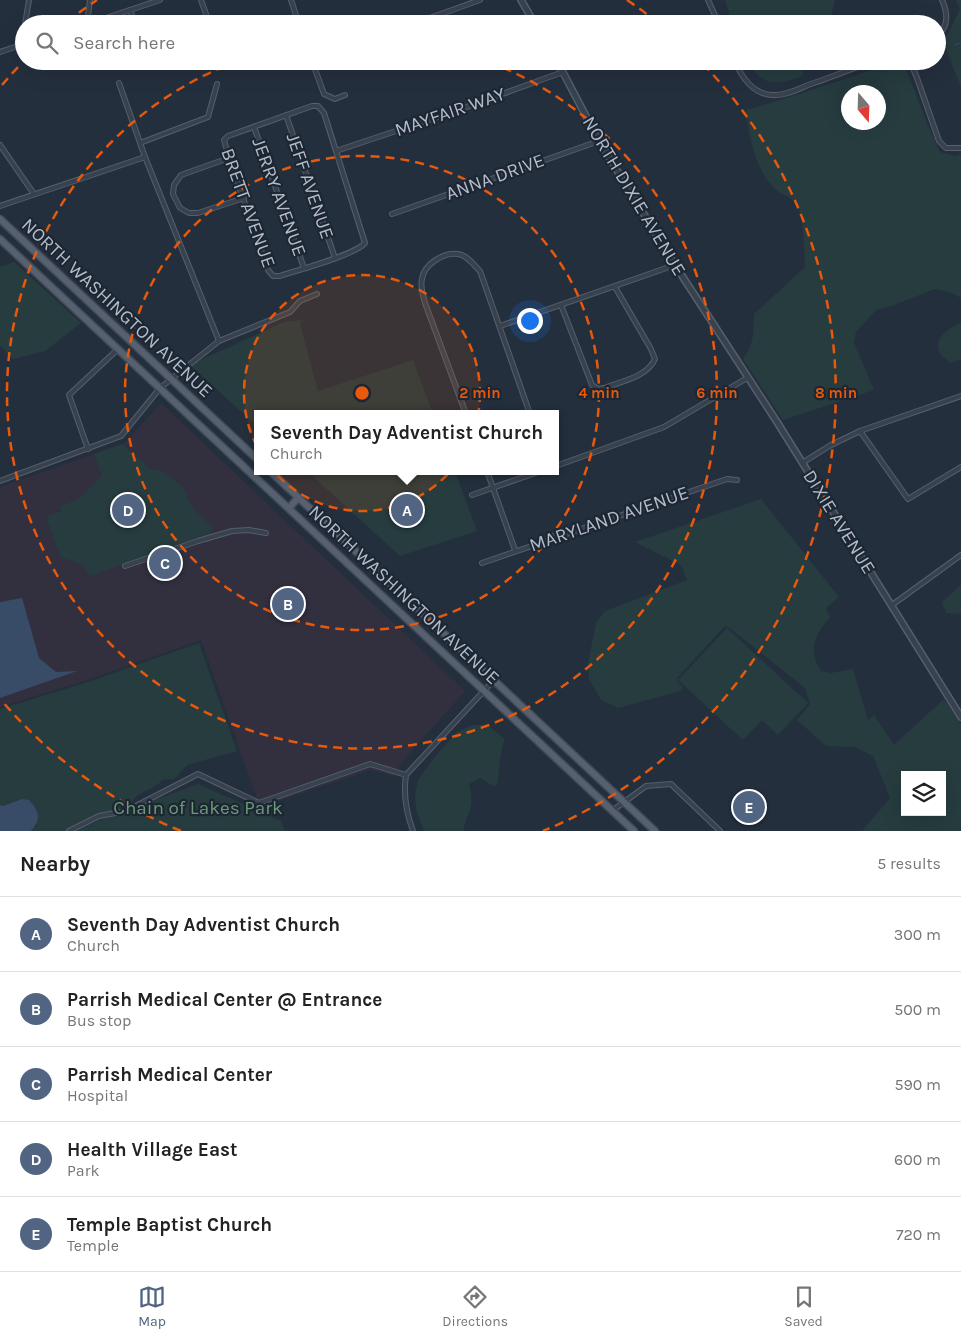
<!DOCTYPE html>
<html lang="en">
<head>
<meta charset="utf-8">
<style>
  body { margin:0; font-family:Karla,sans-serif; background:#f2f2f2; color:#222 }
  .controls { position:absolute; right:15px; bottom:15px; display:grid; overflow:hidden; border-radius:0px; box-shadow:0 5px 20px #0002 }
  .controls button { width:45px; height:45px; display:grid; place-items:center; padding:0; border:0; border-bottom:1px solid #e0e0e0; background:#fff; color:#222; font:25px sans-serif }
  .compass { position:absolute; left:841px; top:85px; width:45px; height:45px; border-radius:50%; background:#fff; box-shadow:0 5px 20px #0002; rotate:161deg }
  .you { position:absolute; left:529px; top:320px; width:18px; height:18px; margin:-12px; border:4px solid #fff; border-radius:50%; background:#1a73e8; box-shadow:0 0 0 8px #1a73e833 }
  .badge { display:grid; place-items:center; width:32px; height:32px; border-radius:50%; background:#516482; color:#fff; font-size:16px; font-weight:700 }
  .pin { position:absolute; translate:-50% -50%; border:2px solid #fff; box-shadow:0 1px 5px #0006 }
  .popup { position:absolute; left:254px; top:410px; width:305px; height:65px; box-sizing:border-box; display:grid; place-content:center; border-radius:0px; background:#fff; filter:drop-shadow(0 1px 4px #0005); font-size:16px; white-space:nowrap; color:#767676 }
  .popup b { font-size:19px; color:#222 }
  .popup::after { content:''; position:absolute; left:50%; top:100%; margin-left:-10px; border:10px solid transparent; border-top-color:#fff }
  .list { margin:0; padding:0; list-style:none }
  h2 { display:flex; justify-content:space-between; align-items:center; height:65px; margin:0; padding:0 20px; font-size:21px }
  h2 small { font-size:16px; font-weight:400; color:#767676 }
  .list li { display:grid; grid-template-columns:32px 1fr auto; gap:15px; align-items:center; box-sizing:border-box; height:75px; padding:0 20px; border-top:1px solid #e0e0e0 }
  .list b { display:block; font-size:19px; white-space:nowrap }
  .list p { margin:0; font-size:16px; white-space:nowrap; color:#767676 }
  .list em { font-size:16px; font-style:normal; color:#767676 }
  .icon { flex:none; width:28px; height:28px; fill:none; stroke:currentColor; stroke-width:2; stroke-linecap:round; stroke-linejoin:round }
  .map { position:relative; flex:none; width:961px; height:831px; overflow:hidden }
  .search { position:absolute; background:#fff; box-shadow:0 5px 20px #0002; left:15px; right:15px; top:15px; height:55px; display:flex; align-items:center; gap:12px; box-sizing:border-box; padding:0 18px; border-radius:28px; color:#767676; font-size:19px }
  .sheet { height:440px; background:#fff }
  nav { display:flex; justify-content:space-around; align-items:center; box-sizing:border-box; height:70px; border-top:1px solid #e0e0e0; background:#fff; font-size:14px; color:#767676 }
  nav a { display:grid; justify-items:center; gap:2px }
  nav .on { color:#516482 }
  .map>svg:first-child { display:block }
</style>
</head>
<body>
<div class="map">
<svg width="961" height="831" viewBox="0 0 961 831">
  <rect width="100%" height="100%" fill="#242f3e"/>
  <path fill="#32303f" d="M161 403 465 691 401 763 395 777 371 770 260 807 201 640 87 680 0 707V487L125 443Z"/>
  <g fill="#263c3f" fill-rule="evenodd">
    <path d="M725 0H835L829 24H733Z"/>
    <path d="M956 0H961V87L947 52 946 38 960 9Z"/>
    <path d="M746 61H803V76C775 86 764 87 746 61Z"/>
    <path d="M900 61H903L927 123 940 152 955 156 961 154V298L952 293 935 289 894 305 876 310 856 332 854 343 874 390 783 420 743 359C755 343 753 332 754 314L805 267C804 255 804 220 799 210 792 193 782 197 774 188 754 166 749 138 746 110L777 101ZM848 92H878V122H848Z"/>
    <path d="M14 262 81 323 45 351 13 359 0 346V267Z"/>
    <path d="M303 320 300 324 318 391 413 360 433 414H258V427L190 365 284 322Z"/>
    <path d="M961 323V359L950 363C947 360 943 357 941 354 931 340 949 327 961 323Z"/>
    <path d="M122 444 150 469 163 471 185 489 188 499 194 510 213 528 210 533 90 576 85 568 79 563 61 557 46 517 62 511 59 507 79 499 102 476 94 454Z"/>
    <path d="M307 471H455L477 531 400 556Z"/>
    <path d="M761 499 839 597 826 608 830 617C815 636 807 648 821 671L831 673 853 669 868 720 874 715 894 745 944 699 961 724V831H862L890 798 873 756 854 747 826 746 797 720 810 704 805 688 727 626H725L677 678V681L683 688 681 691 618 708 601 700 589 679 588 664 596 623 605 611 687 580 681 565 635 542ZM905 775H942V812H905Z"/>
    <path d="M961 585V614L946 613 942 602Z"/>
    <path d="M727 628 808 703 778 735 762 720 743 740 678 680Z"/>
    <path d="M199 643 237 751 187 765 174 779 162 780C152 793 138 788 129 807L97 818 70 831H31L37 825 22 799 3 806 0 805V709L88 682Z"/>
    <path d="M472 725H487L505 739 502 747 497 785 493 786 480 778 469 784C471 793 473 801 470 810 467 818 464 823 464 831H424L416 810 415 796 418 780 434 758 457 732Z"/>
    <path d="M198 784 281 821 285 831H76L98 821Z"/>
  </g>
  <g fill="#394c67">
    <path d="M22 598 39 658 56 672 77 671 0 698V602Z"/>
    <path d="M22 799 29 800C39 811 42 819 31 831H0V805L3 806Z"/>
  </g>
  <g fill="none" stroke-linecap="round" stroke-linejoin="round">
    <path stroke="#394c67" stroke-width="1" d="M954 45 961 43"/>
    <g stroke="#565f6c" stroke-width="6">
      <g id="minor">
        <path d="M201 0 206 14"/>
        <path d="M291 0 299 24"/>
        <path d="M708 0 719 24"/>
        <path d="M130 10 135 24"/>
        <path d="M25 24 29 0"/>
        <path d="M87 24 90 0"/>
        <path d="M88 24 160 0"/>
        <path d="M413 24 480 0"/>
        <path d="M937 35C950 27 947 11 942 0"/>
        <path d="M23 45 24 36"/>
        <path d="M0 52 24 44"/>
        <path d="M312 61 324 94 335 99 345 95"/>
        <path d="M735 61C741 77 754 95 773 95 786 96 800 88 811 84 832 77 852 69 873 61"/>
        <path d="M910 61 917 78 939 141 946 148H961"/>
        <path d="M119 83 145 157 219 341"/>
        <path d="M312 106H318L324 113 365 243C355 255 298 270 280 276H273L268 270 229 158 224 140 228 136Z"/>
        <path d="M286 115 335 258"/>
        <path d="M254 127 304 268"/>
        <path d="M140 143 208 117 217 84"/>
        <path d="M0 145 34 194"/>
        <path d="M336 151 447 114 563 72"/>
        <path d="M229 158 181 175 174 185 173 194 180 208 189 213H198L244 198"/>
        <path d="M0 206 145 157"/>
        <path d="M392 214 599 141"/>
        <path d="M561 305 592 385 598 389 604 388C622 381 647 377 655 359L651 349 615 287"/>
        <path d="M500 326 675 265"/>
        <path d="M466 414 425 303C423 295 420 287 422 279 424 264 444 252 458 254 467 255 474 265 480 271L530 414"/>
        <path d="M860 431 908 499 961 467"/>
        <path d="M88 449 69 395 118 349"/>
        <path d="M802 463 831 445 860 431 961 396"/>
        <path d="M556 466 664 427 747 378"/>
        <path d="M487 471 515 550"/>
        <path d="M0 481 121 436 160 388 219 341 290 312 300 301 317 294"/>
        <path d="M472 495 541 471"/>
        <path d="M482 563 727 479 737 480"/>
        <path d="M125 566 198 541 232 531 249 530 266 533"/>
        <path d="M892 605 961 555"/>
        <path d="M612 811 646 786 671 784 720 831"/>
        <path d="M69 831 99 816 126 811 198 774 259 803 370 764 406 775"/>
        <path d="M413 831C406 812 403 795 406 775L494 680"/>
      </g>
    </g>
    <g stroke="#565f6c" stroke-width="8">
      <g id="tertiary">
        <path d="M521 0 535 24"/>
        <path d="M557 61 599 141 675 265 777 422 961 717"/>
      </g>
    </g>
    <g stroke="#414a57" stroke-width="9">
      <g id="primary">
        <path d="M0 219 258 460"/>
        <path d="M0 239 634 831"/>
        <path d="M270 471 655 831"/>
        <path d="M289 508 298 498"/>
      </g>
    </g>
    <use href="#minor" stroke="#38414e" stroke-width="4"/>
    <use href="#tertiary" stroke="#38414e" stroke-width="5"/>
    <use href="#primary" stroke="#56606e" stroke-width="6"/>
  </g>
  <circle cx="362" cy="393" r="118" fill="#e8590c" fill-opacity=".12"/>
  <g fill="none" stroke="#e8590c" stroke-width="2.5" stroke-dasharray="9 6">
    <circle cx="362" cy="393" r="118"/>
    <circle cx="362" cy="393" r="237"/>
    <path d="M489 62A355 355 0 1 1 235 62"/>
    <path d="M181 831A474 474 0 0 1 2 701M2 85A474 474 0 0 1 21 64M67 22A474 474 0 0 1 97 0M627 0A474 474 0 0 1 657 22M703 64A474 474 0 0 1 543 831"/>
  </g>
  <g text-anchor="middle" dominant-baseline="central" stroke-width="4.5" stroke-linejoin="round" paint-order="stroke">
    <g font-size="19" fill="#b4bcc9" stroke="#1d2633">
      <text transform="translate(450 112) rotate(-19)">MAYFAIR WAY</text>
      <text transform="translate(495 177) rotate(-20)">ANNA DRIVE</text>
      <text transform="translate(310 186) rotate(71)">JEFF AVENUE</text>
      <text transform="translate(634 196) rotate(59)">NORTH DIXIE AVENUE</text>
      <text transform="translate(279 197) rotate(70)">JERRY AVENUE</text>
      <text transform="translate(248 208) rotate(70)">BRETT AVENUE</text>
      <text transform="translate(117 308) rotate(43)">NORTH WASHINGTON AVENUE</text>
      <text transform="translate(609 519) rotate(-19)">MARYLAND AVENUE</text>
      <text transform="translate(839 522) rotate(58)">DIXIE AVENUE</text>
      <text transform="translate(404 595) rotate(43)">NORTH WASHINGTON AVENUE</text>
    </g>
    <g font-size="19" fill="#6b9a76" stroke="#1d2633">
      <text x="198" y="808">Chain of Lakes Park</text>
    </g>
  </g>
  <circle cx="362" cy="393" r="8" fill="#e8590c" stroke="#1d2633" stroke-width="2.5"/>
  <g font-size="15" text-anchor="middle" font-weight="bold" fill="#e8590c" stroke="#1d2633" stroke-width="4.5" stroke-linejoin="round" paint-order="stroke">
    <text x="480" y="398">2 min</text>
    <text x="599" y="398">4 min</text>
    <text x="717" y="398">6 min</text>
    <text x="836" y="398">8 min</text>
  </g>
</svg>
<div class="controls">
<button><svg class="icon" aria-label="layers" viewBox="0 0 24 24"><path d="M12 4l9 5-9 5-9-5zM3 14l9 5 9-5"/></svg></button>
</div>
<svg class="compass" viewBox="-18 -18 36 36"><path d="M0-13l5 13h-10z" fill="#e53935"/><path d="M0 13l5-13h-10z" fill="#767676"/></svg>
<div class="you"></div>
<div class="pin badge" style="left:407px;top:510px">A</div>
<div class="popup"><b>Seventh Day Adventist Church</b>Church</div>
<div class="pin badge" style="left:288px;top:604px">B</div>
<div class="pin badge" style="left:165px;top:563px">C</div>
<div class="pin badge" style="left:128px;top:510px">D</div>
<div class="pin badge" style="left:749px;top:807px">E</div>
<div class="search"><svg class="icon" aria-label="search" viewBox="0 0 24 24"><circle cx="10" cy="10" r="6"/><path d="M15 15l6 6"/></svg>Search here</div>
</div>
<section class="sheet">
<h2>Nearby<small>5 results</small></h2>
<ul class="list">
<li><span class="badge">A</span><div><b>Seventh Day Adventist Church</b><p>Church</p></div><em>300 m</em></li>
<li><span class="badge">B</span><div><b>Parrish Medical Center @ Entrance</b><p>Bus stop</p></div><em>500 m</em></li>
<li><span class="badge">C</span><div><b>Parrish Medical Center</b><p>Hospital</p></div><em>590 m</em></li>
<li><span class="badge">D</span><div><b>Health Village East</b><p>Park</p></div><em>600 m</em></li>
<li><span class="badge">E</span><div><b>Temple Baptist Church</b><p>Temple</p></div><em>720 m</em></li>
</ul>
</section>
<nav>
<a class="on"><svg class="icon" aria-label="map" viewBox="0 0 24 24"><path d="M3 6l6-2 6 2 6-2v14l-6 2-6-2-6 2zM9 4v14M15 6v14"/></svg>Map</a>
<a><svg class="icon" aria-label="directions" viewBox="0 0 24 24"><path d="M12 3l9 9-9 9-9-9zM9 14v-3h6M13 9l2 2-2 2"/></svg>Directions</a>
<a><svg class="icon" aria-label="saved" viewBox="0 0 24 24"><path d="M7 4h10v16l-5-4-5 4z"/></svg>Saved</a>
</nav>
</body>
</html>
